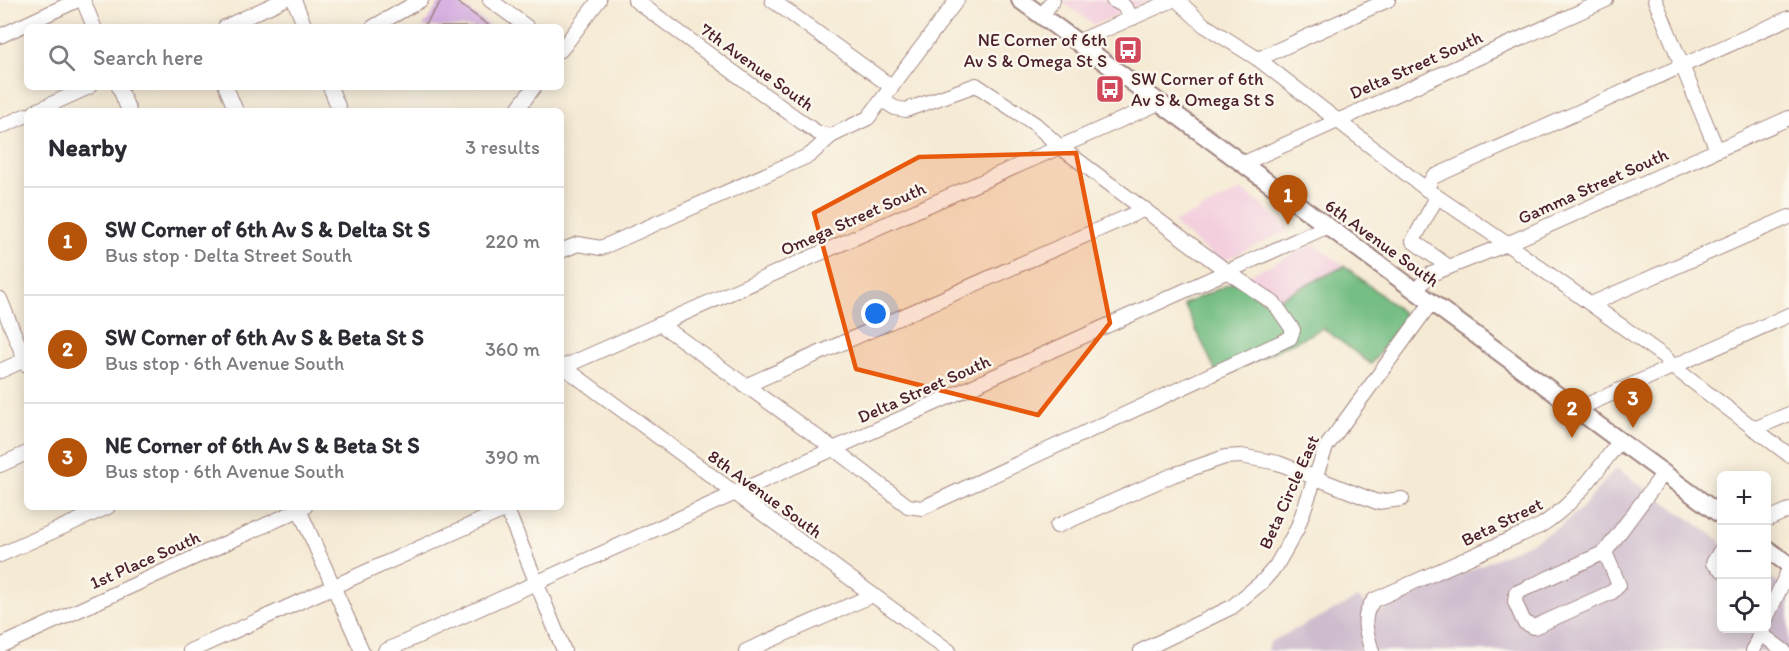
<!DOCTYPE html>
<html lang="en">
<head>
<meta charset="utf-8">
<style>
  body { margin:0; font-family:Itim,sans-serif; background:#f2f2f3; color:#2b2b33 }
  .controls { position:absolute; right:18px; bottom:18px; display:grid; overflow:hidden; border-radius:9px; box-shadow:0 3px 15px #0003 }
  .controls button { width:54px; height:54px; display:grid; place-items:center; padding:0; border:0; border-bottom:2px solid #e1e1e2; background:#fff; color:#2b2b33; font:30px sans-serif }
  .you { position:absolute; left:876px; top:314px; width:21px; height:21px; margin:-15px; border:4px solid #fff; border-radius:50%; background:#1a73e8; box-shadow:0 0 0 9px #1a73e833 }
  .badge { display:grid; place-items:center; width:39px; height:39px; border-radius:50%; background:#b45309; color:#fff; font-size:20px; font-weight:700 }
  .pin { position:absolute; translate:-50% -50px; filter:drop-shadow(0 2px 3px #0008) }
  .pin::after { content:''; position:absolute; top:32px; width:21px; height:18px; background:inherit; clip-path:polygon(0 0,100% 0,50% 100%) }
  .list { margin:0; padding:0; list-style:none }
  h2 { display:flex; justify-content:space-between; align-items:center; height:78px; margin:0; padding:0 24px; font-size:26px }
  h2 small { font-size:20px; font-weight:400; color:#7c7c81 }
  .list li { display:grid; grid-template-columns:39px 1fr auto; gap:18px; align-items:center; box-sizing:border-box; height:108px; padding:0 24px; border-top:2px solid #e1e1e2 }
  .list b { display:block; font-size:22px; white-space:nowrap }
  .list p { margin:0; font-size:20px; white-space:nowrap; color:#7c7c81 }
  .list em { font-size:20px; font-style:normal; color:#7c7c81 }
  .icon { flex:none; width:33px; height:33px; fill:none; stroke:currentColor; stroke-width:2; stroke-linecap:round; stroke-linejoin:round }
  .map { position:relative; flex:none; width:1789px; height:651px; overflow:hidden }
  .search { position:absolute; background:#fff; box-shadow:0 3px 15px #0003; left:24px; top:24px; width:540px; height:66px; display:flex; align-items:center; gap:15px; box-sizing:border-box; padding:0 21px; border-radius:9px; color:#7c7c81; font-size:22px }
  .panel { position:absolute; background:#fff; box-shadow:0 3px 15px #0003; left:24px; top:108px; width:540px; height:402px; border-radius:9px }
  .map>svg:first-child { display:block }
</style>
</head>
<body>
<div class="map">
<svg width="1789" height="651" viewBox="0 0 1789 651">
  <rect width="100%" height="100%" fill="#fbf7ec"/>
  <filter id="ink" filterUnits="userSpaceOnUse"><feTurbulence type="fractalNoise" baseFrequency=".0167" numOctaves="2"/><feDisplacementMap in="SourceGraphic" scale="12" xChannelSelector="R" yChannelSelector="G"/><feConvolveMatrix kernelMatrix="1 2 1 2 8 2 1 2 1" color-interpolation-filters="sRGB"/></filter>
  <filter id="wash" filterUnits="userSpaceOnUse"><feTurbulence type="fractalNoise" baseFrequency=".008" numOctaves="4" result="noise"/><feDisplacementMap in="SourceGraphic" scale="24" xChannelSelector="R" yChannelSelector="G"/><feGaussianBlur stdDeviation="1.35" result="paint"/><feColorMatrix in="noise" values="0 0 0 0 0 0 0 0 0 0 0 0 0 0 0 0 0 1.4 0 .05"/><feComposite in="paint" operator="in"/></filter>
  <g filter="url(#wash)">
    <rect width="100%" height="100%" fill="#f5ead4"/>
    <g fill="#f3cfde">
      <path d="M1060 0H1150L1094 25Z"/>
      <path d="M1242 190 1289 226 1287 231 1220 262 1173 223Z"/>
      <path d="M1314 244 1345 266 1278 299 1245 277Z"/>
    </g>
    <path fill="#cfbdce" d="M1616 468 1721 541 1722 628H1766L1767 575 1789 592V651H1268L1270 642 1358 598 1379 612 1536 540 1560 526 1581 509Z"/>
    <path fill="#76be84" stroke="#606e58" stroke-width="1.5" d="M1345 266 1403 313 1404 319 1371 364 1323 328 1219 378 1184 304 1236 281 1268 304Z"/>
    <g id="blocks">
      <path fill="#d8b2e1" d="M442 0H454L491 27H423Z"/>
    </g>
  </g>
  <g filter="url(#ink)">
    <use href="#blocks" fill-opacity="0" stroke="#a08480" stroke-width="1.5"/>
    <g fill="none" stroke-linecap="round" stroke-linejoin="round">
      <g stroke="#a08480" stroke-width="16">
        <g id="minor">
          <path d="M83 0 94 27"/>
          <path d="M294 0 305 27"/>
          <path d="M490 0 527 27"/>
          <path d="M635 0 803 123 818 133 831 136"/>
          <path d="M772 0 892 87"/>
          <path d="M1113 0 1123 5 1133 18"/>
          <path d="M1177 0 1204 25 1258 59 1426 189 1507 244 1666 358 1672 366 1789 455"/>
          <path d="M1655 0 1717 150"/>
          <path d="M1042 16 1053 0"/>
          <path d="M225 27 283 0"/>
          <path d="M373 27 421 0"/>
          <path d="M0 36 78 0"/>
          <path d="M1077 42 1173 0"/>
          <path d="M561 50 599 0"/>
          <path d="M1258 59 1388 0"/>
          <path d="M119 87 129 111"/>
          <path d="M226 87 236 111"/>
          <path d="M330 87 340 111"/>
          <path d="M36 111 89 87"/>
          <path d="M516 111 534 87"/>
          <path d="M0 127 27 115"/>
          <path d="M1242 164 1606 0"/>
          <path d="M1426 189 1433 177 1789 18"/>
          <path d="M1437 197 1413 241 1449 267"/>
          <path d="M561 251 578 244 601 248 810 155 831 136 868 118 957 0"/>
          <path d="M1416 291 1429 275 1507 244 1789 118"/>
          <path d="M0 299 27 365"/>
          <path d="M1591 304 1789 217"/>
          <path d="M660 324 834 449 908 506 922 508 1290 338 1293 330 1275 304 1228 272 1060 147 1035 124 976 85 906 110 895 108 882 100"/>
          <path d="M561 365 949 651"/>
          <path d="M561 368 1159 103"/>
          <path d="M0 371 27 359"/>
          <path d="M745 386 1145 209"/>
          <path d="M1575 410 1789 315"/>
          <path d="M1754 429 1789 414"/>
          <path d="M0 465 27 453"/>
          <path d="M298 507 362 651"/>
          <path d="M506 507 564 651"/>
          <path d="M1766 520 1789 510"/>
          <path d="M1057 526 1173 475 1225 457 1241 456 1278 463 1377 502 1402 499"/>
          <path d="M1722 548 1713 563 1722 570"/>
          <path d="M1605 552 1619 585 1612 592 1534 627 1524 622 1515 602 1516 593 1605 552 1663 474"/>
          <path d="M0 555 108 507"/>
          <path d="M1766 619 1789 569"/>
          <path d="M1760 633 1784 651"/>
          <path d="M0 646 305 507"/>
          <path d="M190 651 506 509"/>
          <path d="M385 651 1326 227"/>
          <path d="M746 651 873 595"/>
          <path d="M1141 651 1232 607 1262 582 1276 566 1297 529 1326 447 1431 303"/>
          <path d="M1372 651C1366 632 1360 616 1374 600L1540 526C1574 505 1595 473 1619 442"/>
          <path d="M1753 651 1762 628"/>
        </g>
      </g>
      <g stroke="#a08480" stroke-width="20">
        <g id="major">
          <path d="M1020 0 1722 516"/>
          <path d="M1766 548 1789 565"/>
        </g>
      </g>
      <use href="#minor" stroke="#fff" stroke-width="14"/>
      <use href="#major" stroke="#fff" stroke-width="16"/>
    </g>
  </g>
  <path fill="#e8590c" fill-opacity="0.2" stroke="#e8590c" stroke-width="4.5" stroke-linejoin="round" d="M1076 153 1110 323 1038 415 856 369 814 213 919 157Z"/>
  <defs>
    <g id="bus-square" transform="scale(1.5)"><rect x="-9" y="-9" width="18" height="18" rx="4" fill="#d1495b" stroke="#fbf7ec"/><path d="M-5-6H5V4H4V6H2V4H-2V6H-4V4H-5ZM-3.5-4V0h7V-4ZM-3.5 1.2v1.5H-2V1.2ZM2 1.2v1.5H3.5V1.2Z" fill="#fff"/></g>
  </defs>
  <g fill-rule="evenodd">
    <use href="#bus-square" x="1128" y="50"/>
    <use href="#bus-square" x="1110" y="89"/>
  </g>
  <g text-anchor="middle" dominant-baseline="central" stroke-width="5" stroke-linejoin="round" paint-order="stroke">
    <g font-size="18" fill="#4a1f2b" stroke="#fbf7ec" text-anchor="end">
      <text x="1107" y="40">NE Corner of 6th<tspan x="1107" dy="21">Av S &amp; Omega St S</tspan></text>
      <text x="1131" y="79" text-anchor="start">SW Corner of 6th<tspan x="1131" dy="21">Av S &amp; Omega St S</tspan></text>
    </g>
    <g font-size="18" fill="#4a1f2b" stroke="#fbf7ec">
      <text transform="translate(1416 65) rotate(-24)">Delta Street South</text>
      <text transform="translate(757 67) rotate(36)">7th Avenue South</text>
      <text transform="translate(1593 186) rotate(-24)">Gamma Street South</text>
      <text transform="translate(853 219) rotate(-24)">Omega Street South</text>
      <text transform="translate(1382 243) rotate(36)">6th Avenue South</text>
      <text transform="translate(924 389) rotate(-24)">Delta Street South</text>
      <text transform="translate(1289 492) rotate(-66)">Beta Circle East</text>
      <text transform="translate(765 494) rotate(36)">8th Avenue South</text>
      <text transform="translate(1502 522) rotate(-26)">Beta Street</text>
      <text transform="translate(145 560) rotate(-24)">1st Place South</text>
    </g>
  </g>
</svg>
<div class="controls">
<button>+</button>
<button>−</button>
<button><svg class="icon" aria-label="locate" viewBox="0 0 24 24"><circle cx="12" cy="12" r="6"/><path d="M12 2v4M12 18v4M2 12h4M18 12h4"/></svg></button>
</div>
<div class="you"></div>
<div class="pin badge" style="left:1288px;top:225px">1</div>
<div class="pin badge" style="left:1572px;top:438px">2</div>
<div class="pin badge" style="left:1633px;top:428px">3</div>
<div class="search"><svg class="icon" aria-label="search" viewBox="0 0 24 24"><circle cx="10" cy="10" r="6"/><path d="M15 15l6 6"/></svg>Search here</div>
<section class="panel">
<h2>Nearby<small>3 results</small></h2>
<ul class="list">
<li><span class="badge">1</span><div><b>SW Corner of 6th Av S &amp; Delta St S</b><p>Bus stop · Delta Street South</p></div><em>220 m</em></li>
<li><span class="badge">2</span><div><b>SW Corner of 6th Av S &amp; Beta St S</b><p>Bus stop · 6th Avenue South</p></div><em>360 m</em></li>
<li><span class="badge">3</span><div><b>NE Corner of 6th Av S &amp; Beta St S</b><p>Bus stop · 6th Avenue South</p></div><em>390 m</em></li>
</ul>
</section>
</div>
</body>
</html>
